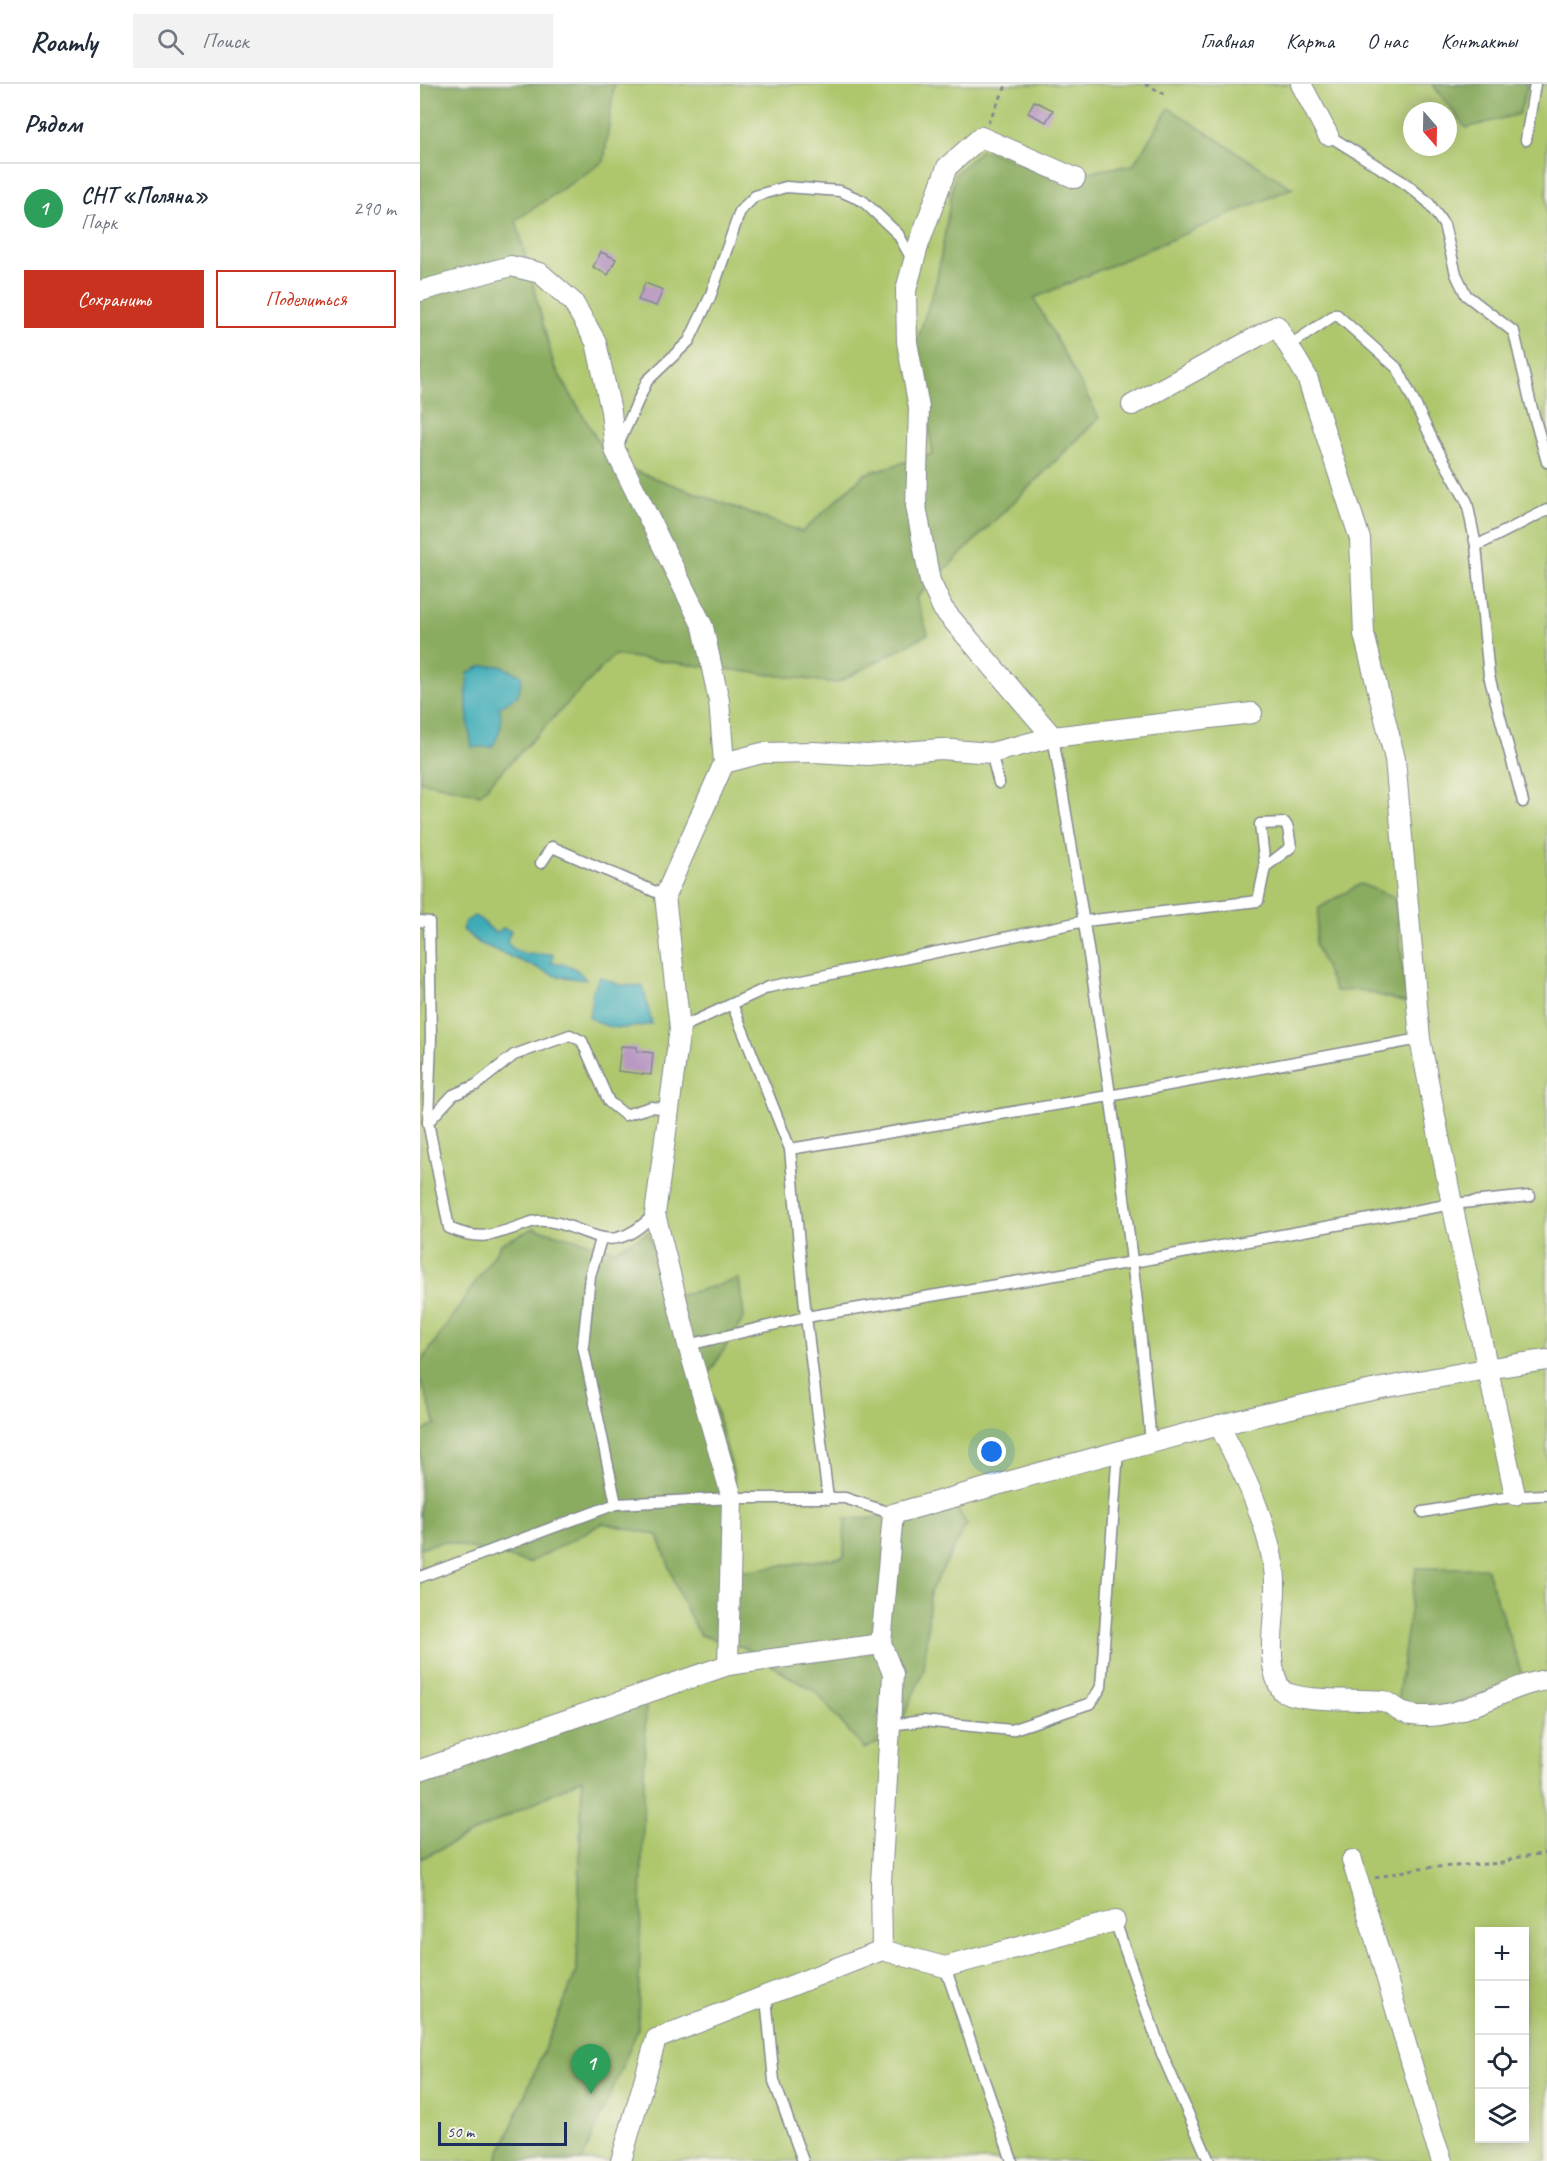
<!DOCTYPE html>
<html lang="ru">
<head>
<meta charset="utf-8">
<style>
  body { margin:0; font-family:Caveat,sans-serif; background:#f2f2f3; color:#1f2937 }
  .controls { position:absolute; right:18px; bottom:18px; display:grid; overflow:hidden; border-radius:0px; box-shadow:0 3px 15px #0003 }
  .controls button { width:54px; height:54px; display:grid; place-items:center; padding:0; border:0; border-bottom:2px solid #e0e1e3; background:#fff; color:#1f2937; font:30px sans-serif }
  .compass { position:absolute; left:983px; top:18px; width:54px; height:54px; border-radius:50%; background:#fff; box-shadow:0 3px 15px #0003; rotate:160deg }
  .scale { position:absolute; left:18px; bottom:15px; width:129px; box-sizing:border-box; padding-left:6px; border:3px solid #1b2f5e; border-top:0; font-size:16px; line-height:21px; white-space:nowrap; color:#1b2f5e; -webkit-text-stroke:4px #f7f3e8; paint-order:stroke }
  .you { position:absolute; left:572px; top:1368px; width:21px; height:21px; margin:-15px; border:4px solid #fff; border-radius:50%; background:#1a73e8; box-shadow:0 0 0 9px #1a73e833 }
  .badge { display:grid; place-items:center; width:39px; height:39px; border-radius:50%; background:#c8321e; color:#fff; font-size:20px; font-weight:700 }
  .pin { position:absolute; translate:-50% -50px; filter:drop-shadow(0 2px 3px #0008) }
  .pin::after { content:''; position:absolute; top:32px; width:21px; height:18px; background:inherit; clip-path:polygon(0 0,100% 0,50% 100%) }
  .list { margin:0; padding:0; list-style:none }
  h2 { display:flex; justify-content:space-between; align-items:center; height:78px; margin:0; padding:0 24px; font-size:26px }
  h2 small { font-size:20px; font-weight:400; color:#747a83 }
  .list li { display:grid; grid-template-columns:39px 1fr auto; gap:18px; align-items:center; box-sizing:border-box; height:90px; padding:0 24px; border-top:2px solid #e0e1e3 }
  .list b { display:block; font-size:22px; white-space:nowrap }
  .list p { margin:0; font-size:20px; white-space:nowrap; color:#747a83 }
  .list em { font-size:20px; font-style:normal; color:#747a83 }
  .actions { display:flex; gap:12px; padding:18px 24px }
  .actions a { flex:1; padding:14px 0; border:2px solid #c8321e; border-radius:0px; text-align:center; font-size:21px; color:#c8321e }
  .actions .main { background:#c8321e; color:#fff }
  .icon { flex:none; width:33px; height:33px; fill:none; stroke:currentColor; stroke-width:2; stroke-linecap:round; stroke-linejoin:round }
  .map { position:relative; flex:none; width:1127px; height:2077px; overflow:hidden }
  header { display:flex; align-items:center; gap:36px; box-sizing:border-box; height:84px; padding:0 30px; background:#fff; border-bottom:2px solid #e0e1e3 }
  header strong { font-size:28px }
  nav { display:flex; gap:33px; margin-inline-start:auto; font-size:21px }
  .search { width:420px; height:54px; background:#f2f2f3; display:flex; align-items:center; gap:15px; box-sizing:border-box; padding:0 21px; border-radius:0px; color:#747a83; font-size:22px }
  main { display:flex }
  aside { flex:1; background:#fff }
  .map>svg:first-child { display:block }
</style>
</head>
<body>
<header>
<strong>Roamly</strong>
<div class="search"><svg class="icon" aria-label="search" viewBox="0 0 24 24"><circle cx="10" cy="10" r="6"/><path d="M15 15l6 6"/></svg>Поиск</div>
<nav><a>Главная</a><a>Карта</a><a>О нас</a><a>Контакты</a></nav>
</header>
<main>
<aside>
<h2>Рядом<small></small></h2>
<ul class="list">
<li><span class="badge" style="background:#2e9e5b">1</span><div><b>СНТ «Поляна»</b><p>Парк</p></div><em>290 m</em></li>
</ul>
<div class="actions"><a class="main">Сохранить</a><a>Поделиться</a></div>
</aside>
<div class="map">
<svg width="1127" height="2077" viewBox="0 0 1127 2077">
  <rect width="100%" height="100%" fill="#f7f3e8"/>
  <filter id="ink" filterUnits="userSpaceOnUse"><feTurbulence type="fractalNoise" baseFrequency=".0167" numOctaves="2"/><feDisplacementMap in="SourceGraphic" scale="12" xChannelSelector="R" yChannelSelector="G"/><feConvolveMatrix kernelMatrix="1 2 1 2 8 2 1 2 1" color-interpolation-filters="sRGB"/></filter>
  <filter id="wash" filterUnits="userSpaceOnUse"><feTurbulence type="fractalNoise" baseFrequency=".008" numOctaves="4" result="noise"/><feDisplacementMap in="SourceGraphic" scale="24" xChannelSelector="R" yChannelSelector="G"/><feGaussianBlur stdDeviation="1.35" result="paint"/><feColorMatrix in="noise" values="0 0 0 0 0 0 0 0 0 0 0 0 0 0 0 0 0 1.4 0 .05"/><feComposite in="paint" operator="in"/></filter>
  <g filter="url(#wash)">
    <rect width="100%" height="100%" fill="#ebe0be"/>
    <g fill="#aec76d" stroke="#647b66" stroke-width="1.5" fill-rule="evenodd">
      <path d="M194 0H1012L1046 44 1099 30 1108 0H1127V2077H89L160 1905 226 1619 0 1693V1464L24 1457 109 1479 183 1439 238 1451 261 1515 280 1551 323 1563 365 1590 395 1607 444 1665 504 1586 510 1508 547 1440 535 1423 503 1433 425 1435 424 1473 322 1487 313 1388 287 1293 324 1233 319 1196 248 1215 195 1166 166 1160 82 1159 0 1280V697L60 710 194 571 417 599 507 550 496 514 679 334 614 214 872 104 713 81 636 93 535 90 517 195 496 260 513 370 445 390 382 448 190 378 134 282 96 136 184 77ZM992 27H1028V63H992ZM975 813 986 919 941 906ZM1060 1848H1104V2054H1060Z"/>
      <path d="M0 1294 16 1341 0 1349Z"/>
      <path d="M162 1695 157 1887 77 2077H0V1775Z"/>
    </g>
    <g fill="#8aac60" stroke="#526e5f" stroke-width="1.5">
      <path d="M0 0H194L184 77 96 136 134 282 190 378 382 448 445 390 513 370 496 260 517 195 535 90 562 65 636 93 713 81 749 24 872 104 614 214 679 334 496 514 508 550 417 599 194 571 60 710 0 697Z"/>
      <path d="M1013 0H1108L1099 30 1046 44Z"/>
      <path d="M940 800 975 813 987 919 941 906 915 907 895 860 899 824Z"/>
      <path d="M114 1144 195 1166 228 1148 248 1215 319 1195 324 1233 287 1293 313 1388 322 1487 424 1473 425 1435 503 1433 536 1423 547 1440 510 1508 504 1586 476 1651 444 1665 395 1607 365 1590 323 1563 280 1551 261 1515 238 1451 183 1439 109 1479 25 1457 0 1464V1349L16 1340 0 1294V1280L82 1159Z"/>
      <path d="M996 1484H1066L1103 1593 1026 1624 1000 1628 977 1619Z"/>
      <path d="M226 1618 218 1945 162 2077H77L157 1887 162 1695 0 1775V1693Z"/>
    </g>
    <g fill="#3cacb8" stroke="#2c6e8b" stroke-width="1.5">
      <path d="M62 582H81L102 592 98 611 79 623C84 639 80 649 72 663H52C47 637 45 615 48 589Z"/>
      <path d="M54 832C64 836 67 843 76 849L83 844 91 847 87 857C96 874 116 870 133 870L132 879C149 880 157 883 166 896L136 892 59 859 42 845 45 838Z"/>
      <path d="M180 893 200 901 223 902 232 940C206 944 192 949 169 933L173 906Z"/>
    </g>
    <g id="blocks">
      <g fill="#b999c2">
        <path d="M614 17 633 26 626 38 608 29Z"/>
        <path d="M181 168 196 175 188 191 173 183Z"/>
        <path d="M225 199 243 206 236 222 218 216Z"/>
        <path d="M201 962 217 963V967L233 969 231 991 198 987Z"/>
      </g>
    </g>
  </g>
  <g filter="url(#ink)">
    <use href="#blocks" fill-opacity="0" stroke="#83888e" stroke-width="1.5"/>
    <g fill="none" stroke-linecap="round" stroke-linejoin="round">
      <g stroke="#83888e" stroke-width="13">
        <g id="service">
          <path d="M908 51 986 100 1008 118 1024 141 1036 190 1046 211 1094 248 1111 321 1127 378"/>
          <path d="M1106 56 1115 0"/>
          <path d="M869 262 916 230 978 285 1014 359 1047 418 1056 462 1069 592 1103 718"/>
          <path d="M198 361 227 297 269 257 290 213 320 127 335 112 366 103 420 107 443 117 478 150 493 177"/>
          <path d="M1056 462 1127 426"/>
          <path d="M633 653C663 827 691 1002 712 1177 720 1237 725 1298 731 1358"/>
          <path d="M571 669 579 699"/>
          <path d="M121 779 132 763 245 812"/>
          <path d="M0 837 9 838 11 953 8 1038 29 1144C59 1157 71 1152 100 1142 105 1141 112 1137 117 1137 145 1134 175 1159 197 1154 213 1151 223 1140 235 1130"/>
          <path d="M312 920 370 1065 386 1233 408 1415"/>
          <path d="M260 944 349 903 665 837 838 817 845 783 840 740 865 739 868 744 871 763 845 783"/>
          <path d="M8 1038 33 1011 56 1001 94 971 150 951 162 957 189 1018 205 1031 231 1023 249 1025"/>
          <path d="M370 1065 689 1012 1000 955"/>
          <path d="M181 1155 170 1192 163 1262 196 1420"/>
          <path d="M268 1261 386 1233 713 1178 1032 1120 1110 1112"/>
          <path d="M1003 1428C1044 1421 1085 1411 1127 1411"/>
          <path d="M0 1493 196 1420 312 1414H425L473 1430"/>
          <path d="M469 1641 503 1637 591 1646 671 1619 681 1603 698 1366"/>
          <path d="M695 1837 742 1970 789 2077"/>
          <path d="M525 1883 592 2077"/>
          <path d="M346 1913 354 1997 383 2077"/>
        </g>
      </g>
      <g stroke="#83888e" stroke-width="22">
        <g id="minor">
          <path d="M881 0 908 51"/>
          <path d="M0 207 91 182 120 189 153 218 176 258 191 327 195 366 283 543 299 617 304 679 245 812 260 944 235 1130 268 1261 312 1414 308 1581"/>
          <path d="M712 321 857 242 887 293 940 455 944 550 975 675 1000 955 1032 1120 1095 1411"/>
          <path d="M633 653 523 525 510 497 496 422 499 324 487 258 486 206 498 162 527 83 561 53 655 94"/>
          <path d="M304 679 342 669 394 668 447 671 521 665 571 669 633 653 832 629"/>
          <path d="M799 1341C823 1387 846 1434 854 1485 860 1523 841 1574 862 1607 886 1619 934 1614 963 1617 974 1620 981 1630 992 1631 1041 1639 1082 1602 1127 1596"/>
          <path d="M461 1560 473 1590 461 1799 462 1866"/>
          <path d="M0 1686 308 1581 461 1560 473 1430C634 1385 793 1339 957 1305 1014 1294 1070 1283 1127 1276"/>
          <path d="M932 1776 1013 2052 1022 2077"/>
          <path d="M201 2077 236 1955 462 1866 525 1883 695 1837"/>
        </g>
      </g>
      <g stroke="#83888e" stroke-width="3" stroke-dasharray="4.5 4.5" stroke-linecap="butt">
        <path d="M725 0 744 10"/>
        <path d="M568 39 587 0"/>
        <path d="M955 1794 999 1784 1084 1779 1093 1774 1127 1769"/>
      </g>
      <use href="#service" stroke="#fff" stroke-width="10"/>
      <use href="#minor" stroke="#fff" stroke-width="20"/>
    </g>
  </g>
</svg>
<div class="controls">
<button>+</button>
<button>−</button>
<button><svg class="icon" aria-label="locate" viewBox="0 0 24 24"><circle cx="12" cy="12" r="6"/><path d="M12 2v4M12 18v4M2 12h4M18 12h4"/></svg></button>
<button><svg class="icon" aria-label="layers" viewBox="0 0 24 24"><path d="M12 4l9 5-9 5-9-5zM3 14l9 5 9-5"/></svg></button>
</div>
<svg class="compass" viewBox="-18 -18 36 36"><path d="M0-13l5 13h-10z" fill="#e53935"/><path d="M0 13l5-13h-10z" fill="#747a83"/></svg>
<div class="scale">50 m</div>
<div class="you"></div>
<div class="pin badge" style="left:171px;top:2010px;background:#2e9e5b">1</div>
</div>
</main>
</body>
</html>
